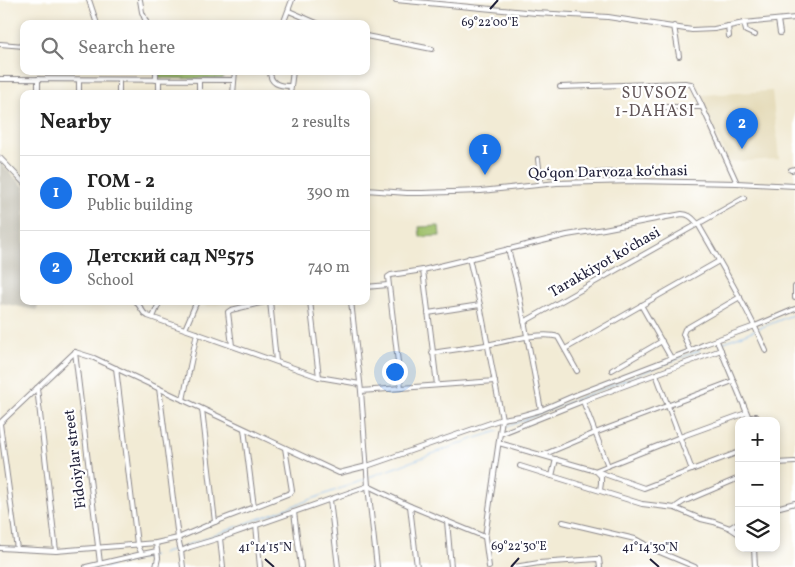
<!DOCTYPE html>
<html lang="en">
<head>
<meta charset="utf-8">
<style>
  body { margin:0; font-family:Vollkorn,serif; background:#f2f2f2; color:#222 }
  .controls { position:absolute; right:15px; bottom:15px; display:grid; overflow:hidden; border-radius:10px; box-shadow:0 2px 8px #0003 }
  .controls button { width:45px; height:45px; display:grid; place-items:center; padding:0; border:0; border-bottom:1px solid #e0e0e0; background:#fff; color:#222; font:25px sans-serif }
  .you { position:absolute; left:394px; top:371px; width:18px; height:18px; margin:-12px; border:4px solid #fff; border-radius:50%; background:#1a73e8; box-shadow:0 0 0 8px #1a73e833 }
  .badge { display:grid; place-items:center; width:32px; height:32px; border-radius:50%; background:#1a73e8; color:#fff; font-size:16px; font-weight:700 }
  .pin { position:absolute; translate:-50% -41px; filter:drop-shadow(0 1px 2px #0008) }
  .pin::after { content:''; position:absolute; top:26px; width:18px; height:15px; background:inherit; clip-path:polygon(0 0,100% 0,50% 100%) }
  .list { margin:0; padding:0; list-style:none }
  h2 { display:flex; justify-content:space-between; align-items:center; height:65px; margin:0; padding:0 20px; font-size:21px }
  h2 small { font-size:16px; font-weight:400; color:#767676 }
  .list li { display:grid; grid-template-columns:32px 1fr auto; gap:15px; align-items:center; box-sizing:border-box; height:75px; padding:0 20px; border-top:1px solid #e0e0e0 }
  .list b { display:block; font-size:19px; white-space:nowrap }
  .list p { margin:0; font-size:16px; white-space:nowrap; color:#767676 }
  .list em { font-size:16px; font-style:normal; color:#767676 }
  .icon { flex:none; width:28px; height:28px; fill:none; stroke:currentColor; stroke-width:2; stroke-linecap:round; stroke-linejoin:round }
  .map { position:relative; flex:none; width:795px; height:567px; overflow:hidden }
  .search { position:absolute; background:#fff; box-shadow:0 2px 8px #0003; left:20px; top:20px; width:350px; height:55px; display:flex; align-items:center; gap:12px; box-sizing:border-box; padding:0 18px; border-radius:10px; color:#767676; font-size:19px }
  .panel { position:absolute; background:#fff; box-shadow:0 2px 8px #0003; left:20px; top:90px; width:350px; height:215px; border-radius:10px }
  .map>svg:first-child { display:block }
</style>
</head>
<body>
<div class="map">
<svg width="795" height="567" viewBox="0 0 795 567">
  <rect width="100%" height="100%" fill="#fff"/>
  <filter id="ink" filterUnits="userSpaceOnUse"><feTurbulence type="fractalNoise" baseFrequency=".02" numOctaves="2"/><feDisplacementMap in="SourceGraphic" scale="10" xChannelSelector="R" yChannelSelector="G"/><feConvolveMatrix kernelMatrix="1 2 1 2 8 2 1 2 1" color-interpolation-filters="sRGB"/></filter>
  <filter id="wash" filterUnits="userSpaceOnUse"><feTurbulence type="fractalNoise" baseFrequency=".0096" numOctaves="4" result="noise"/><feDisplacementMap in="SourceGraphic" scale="20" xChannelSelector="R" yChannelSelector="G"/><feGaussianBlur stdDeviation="1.12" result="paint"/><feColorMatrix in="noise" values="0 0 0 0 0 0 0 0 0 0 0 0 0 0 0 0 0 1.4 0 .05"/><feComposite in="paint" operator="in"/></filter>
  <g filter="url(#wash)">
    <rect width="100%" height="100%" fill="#f2ebd5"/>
    <g fill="#e5dbba">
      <path d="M772 91 779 159 729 162 702 103 701 95Z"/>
      <path d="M206 301H238L205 307Z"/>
    </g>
    <path fill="#c7c5b8" d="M0 162 24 187V301H39L37 310 0 303Z"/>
    <g fill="#9fc06a" stroke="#607152">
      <path d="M159 71H223V79L159 78Z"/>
      <path d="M439 226 440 236 420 237 419 227Z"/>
    </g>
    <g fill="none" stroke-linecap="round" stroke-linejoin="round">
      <g stroke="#81b7f0" stroke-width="1">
        <path d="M722 343 795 314"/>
        <path d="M504 428 700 350"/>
        <path d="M369 477 473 439 498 431"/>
        <path d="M182 547 366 479"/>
        <path d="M162 554 178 548"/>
        <path d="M118 564 153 556"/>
        <path d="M106 567 112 566"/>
      </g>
    </g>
  </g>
  <g filter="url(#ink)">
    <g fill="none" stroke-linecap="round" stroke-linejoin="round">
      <g stroke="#8a8688" stroke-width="6">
        <g id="minor">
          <path d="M89 0 97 24"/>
          <path d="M140 0 142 12 147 24"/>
          <path d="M396 0 536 13 608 17 692 30 714 29 744 23 795 18"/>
          <path d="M289 11 319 24"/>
          <path d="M778 20 780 33"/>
          <path d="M744 23 746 31 755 35"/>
          <path d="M283 24 292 0"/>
          <path d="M674 26 679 56"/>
          <path d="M728 26 729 36"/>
          <path d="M366 36 432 49"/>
          <path d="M0 44 24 46"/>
          <path d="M156 71V80"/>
          <path d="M270 71C270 84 279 86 290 86"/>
          <path d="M0 79 234 80"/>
          <path d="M560 87 685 83 691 84 701 104 737 183"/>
          <path d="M38 94V79"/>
          <path d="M79 94V80"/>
          <path d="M119 94V80"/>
          <path d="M159 94V81"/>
          <path d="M199 94V81"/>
          <path d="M233 94 235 71"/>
          <path d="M290 94 293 71"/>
          <path d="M660 107H702"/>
          <path d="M0 158 24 183"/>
          <path d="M538 159 541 184"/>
          <path d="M791 170 795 169"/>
          <path d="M540 176 557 174 628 172 629 181"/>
          <path d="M366 190 407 193H422L481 191 557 183 634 181 737 183 795 186"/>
          <path d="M508 249 517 283 541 410"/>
          <path d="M469 258 480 305 502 419 485 537 489 567"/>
          <path d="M423 270 437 385"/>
          <path d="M366 287 388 285"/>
          <path d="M795 287V298"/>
          <path d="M136 301 144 313 148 316 319 377 360 384"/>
          <path d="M270 301 276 361"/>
          <path d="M310 301 319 377"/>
          <path d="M351 301 361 391 368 486 377 567"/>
          <path d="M641 305 671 358"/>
          <path d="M428 313 480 305"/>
          <path d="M153 317 160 301"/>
          <path d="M524 322 744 198"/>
          <path d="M185 329 197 301"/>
          <path d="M717 341 749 418 756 416 759 421"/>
          <path d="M232 346 228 312 231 310 269 301"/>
          <path d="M565 349 719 261"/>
          <path d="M690 351 683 334 685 329 740 297"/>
          <path d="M75 352 94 358 339 473 367 466 502 419 520 416 541 410 578 394 690 351 705 344 755 326 795 309"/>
          <path d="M75 352 100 563"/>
          <path d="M432 353C450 350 468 348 486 345 503 342 542 331 558 337L577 371"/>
          <path d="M116 368 137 544 142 554"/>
          <path d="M612 370 662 341"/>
          <path d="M656 374 692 470"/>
          <path d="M37 388 56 551"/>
          <path d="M159 388 178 538 181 551 183 567"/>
          <path d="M401 388 388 277 391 275 423 270 567 235 604 229 682 214C690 214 693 219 698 224 722 266 747 307 766 351"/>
          <path d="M361 391 495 381"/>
          <path d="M183 400 197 333"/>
          <path d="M583 401 608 466"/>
          <path d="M202 409 215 522"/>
          <path d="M0 423 75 352"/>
          <path d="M0 424 17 549"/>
          <path d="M244 429 254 507"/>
          <path d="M500 434 583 401 721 350"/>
          <path d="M499 443 596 471 644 488 739 452"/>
          <path d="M543 455 595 433 733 381"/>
          <path d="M556 459 552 476 642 504 675 508 701 519 714 522 730 528 739 534"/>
          <path d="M776 463 795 462"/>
          <path d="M520 466 552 476"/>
          <path d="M597 470 680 437 746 413"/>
          <path d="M597 472 601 476V483L600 490"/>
          <path d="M330 500 338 567"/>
          <path d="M410 506 417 567"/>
          <path d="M675 508 677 506 683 502 739 478"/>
          <path d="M776 508 795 503"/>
          <path d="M294 512 301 567"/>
          <path d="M447 521 451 567"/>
          <path d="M563 522 635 539 655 550 695 567"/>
          <path d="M256 525 260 567"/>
          <path d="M730 528 739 522"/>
          <path d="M220 538 223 567"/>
          <path d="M0 548 56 551 156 543 178 538 215 522 290 493 292 491 285 448"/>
          <path d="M754 548 755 567"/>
          <path d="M181 551 190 547 220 538 368 486 410 506 485 537"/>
          <path d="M86 567 142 554 157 551"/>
          <path d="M156 567 158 558 156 543"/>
          <path d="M514 567 539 563 597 559H599L600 567"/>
        </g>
      </g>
      <use href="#minor" stroke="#fff" stroke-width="4"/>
    </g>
  </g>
  <path fill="none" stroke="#22223b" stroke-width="2" d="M490 9 498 0M265 559 274 567M650 559 659 567M511 567 519 558"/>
  <g text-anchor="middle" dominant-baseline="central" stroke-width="4.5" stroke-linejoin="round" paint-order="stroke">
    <g font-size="15" fill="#22223b" stroke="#fff">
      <text transform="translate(608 173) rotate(-1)">Qoʻqon Darvoza koʻchasi</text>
      <text transform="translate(605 263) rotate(-30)">Tarakkiyot ko'chasi</text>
      <text transform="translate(76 459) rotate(-97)">Fidoiylar street</text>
    </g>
    <g font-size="16" letter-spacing="1" fill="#625658" stroke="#fff">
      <text x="655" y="94">SUVSOZ<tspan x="655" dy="18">1-DAHASI</tspan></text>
    </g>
  </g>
  <g font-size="12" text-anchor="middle" fill="#22223b" stroke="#fff" stroke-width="4.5" stroke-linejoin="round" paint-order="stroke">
    <text x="490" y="26">69°22'00"E</text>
    <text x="519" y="550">69°22'30"E</text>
    <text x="265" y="551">41°14'15"N</text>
    <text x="650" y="551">41°14'30"N</text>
  </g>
</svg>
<div class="controls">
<button>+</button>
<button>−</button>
<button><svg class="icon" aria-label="layers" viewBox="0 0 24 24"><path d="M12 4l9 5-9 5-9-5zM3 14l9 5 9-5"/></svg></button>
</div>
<div class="you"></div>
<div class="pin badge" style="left:485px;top:175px">1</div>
<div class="pin badge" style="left:742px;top:149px">2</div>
<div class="search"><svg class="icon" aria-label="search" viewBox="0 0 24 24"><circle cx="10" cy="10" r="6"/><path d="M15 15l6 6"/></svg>Search here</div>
<section class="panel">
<h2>Nearby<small>2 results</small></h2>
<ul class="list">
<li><span class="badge">1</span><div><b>ГОМ - 2</b><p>Public building</p></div><em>390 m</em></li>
<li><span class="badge">2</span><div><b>Детский сад №575</b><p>School</p></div><em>740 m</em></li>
</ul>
</section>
</div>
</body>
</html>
